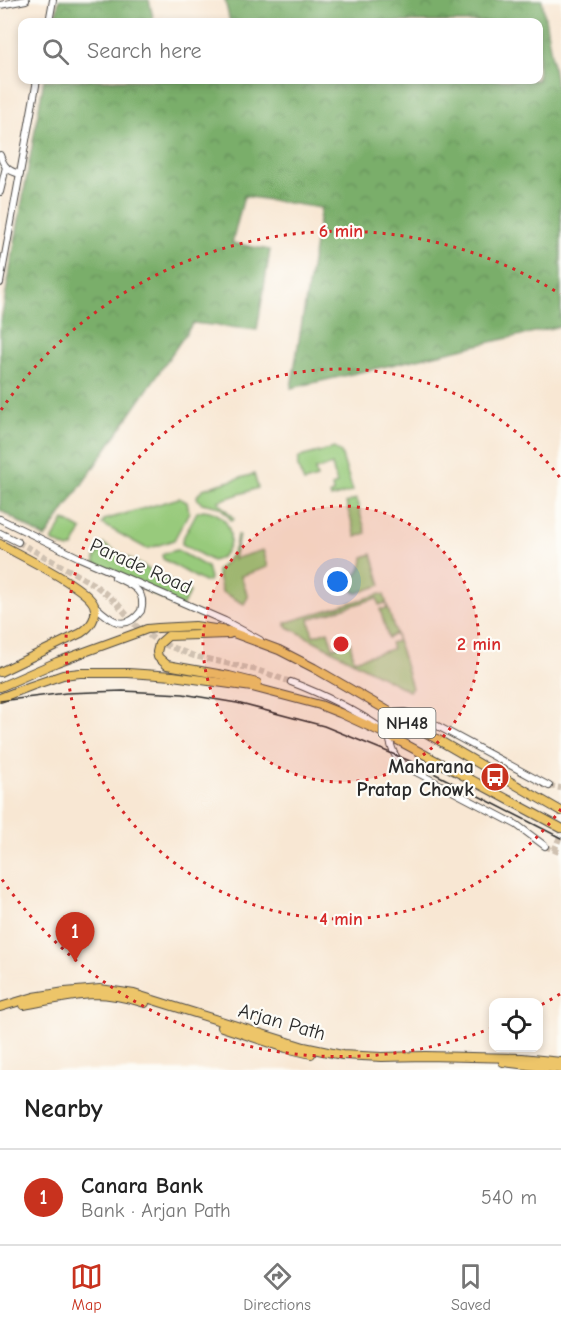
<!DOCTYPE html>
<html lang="en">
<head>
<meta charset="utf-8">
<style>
  body { margin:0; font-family:"Comic Neue",sans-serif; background:#f2f2f2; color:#222 }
  .controls { position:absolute; right:18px; bottom:18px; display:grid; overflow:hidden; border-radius:12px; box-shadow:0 3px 9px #0003 }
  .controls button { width:54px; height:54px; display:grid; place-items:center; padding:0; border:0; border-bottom:2px solid #e0e0e0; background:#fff; color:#222; font:30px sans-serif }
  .you { position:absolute; left:338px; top:582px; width:21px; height:21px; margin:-15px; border:4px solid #fff; border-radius:50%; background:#1a73e8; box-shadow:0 0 0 9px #1a73e833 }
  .badge { display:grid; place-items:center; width:39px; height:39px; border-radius:50%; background:#c8321e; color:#fff; font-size:20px; font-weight:700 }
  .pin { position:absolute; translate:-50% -50px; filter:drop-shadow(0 2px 3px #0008) }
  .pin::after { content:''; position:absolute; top:32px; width:21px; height:18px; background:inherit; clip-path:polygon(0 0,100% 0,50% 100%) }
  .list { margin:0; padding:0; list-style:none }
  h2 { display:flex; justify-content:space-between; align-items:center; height:78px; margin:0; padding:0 24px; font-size:26px }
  h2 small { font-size:20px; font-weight:400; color:#767676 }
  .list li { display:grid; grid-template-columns:39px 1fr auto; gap:18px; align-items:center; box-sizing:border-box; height:96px; padding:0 24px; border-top:2px solid #e0e0e0 }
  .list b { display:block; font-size:22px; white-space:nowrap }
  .list p { margin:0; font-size:20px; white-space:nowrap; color:#767676 }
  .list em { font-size:20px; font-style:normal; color:#767676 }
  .icon { flex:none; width:33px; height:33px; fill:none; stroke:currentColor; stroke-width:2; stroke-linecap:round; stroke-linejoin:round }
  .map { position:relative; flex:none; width:561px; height:1070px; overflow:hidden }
  .search { position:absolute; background:#fff; box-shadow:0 3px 9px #0003; left:18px; right:18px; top:18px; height:66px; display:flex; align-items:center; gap:15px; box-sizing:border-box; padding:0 21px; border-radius:12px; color:#767676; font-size:22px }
  .sheet { height:174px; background:#fff }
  nav { display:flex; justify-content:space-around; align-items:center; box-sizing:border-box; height:84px; border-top:2px solid #e0e0e0; background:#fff; font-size:16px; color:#767676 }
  nav a { display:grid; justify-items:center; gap:3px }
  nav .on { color:#c8321e }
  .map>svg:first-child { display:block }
</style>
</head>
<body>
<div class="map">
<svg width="561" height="1070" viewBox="0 0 561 1070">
  <defs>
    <pattern id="forest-crowns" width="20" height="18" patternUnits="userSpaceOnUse" patternTransform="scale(1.5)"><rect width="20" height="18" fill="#7aae6b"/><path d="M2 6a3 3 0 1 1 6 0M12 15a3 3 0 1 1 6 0" fill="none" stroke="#648e58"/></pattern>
  </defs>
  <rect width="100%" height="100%" fill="#fdfcf7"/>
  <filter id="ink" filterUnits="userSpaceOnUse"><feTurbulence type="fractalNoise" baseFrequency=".0167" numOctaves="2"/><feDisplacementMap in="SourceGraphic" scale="12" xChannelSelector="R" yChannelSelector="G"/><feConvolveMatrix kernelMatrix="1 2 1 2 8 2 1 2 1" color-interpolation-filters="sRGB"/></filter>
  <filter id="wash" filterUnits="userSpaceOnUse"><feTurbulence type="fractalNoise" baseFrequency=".008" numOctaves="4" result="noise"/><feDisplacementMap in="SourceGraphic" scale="24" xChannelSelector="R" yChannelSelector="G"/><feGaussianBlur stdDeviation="1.35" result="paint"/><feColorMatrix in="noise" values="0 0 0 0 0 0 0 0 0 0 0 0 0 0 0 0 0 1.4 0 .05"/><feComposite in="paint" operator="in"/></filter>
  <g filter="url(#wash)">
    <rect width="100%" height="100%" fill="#f8e7d3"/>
    <g fill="#98ca7b" stroke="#627a53" stroke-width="1.5" fill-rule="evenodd">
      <path d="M334 448 341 453 353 491 331 498 330 494 333 493 332 486 337 484 332 465 315 470 317 478 304 482C301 474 294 465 300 457Z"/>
      <path d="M254 474 258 488 218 501 234 519 232 521 220 507 202 503 198 500 197 496 203 489Z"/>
      <path d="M179 498 187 502 189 512 174 540 147 549 102 524 104 520Z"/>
      <path d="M356 499 366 533 356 537 346 503Z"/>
      <path d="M203 510C236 512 239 555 212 561L182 544V540L197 512Z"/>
      <path d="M64 520 82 530 73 547 68 549 52 541Z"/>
      <path d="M237 535H239L234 559 263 550 268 567 241 576 248 597 244 604 222 592 217 573V570L227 561 232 553 235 547Z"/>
      <path d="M103 544 190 592 181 609 95 563V558Z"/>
      <path d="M177 550 207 567 210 578 209 581 204 582 163 559 162 555 165 553Z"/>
      <path d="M372 554 381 585 358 593 354 592 350 580C359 575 363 568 363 557Z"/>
      <path d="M380 594 384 595 385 598 412 688 409 691 286 626V623L288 622ZM377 598 379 605 386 603 387 609H380L388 638 395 634 398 641 390 643 392 649 354 660 350 642 333 648 328 631 313 636 309 619Z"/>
    </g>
    <g fill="url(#forest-crowns)" stroke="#526c4b" stroke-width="1.5">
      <path d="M59 0H149L154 22H55Z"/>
      <path d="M225 0H542L561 114V326L291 388 321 208 244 196 232 243 270 250 257 330 193 323 45 538 0 510V326L44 80H538V22H230Z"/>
    </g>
  </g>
  <g filter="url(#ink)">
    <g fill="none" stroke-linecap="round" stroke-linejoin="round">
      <g stroke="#cfc1b1" stroke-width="6" stroke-dasharray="6 3" stroke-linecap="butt">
        <path d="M18 542 76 574 96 586 116 602 136 626 158 642 194 656 257 670 291 682"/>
        <path d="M549 786 561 788"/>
        <path d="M545 846 561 853"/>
        <path d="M554 851 561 834"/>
      </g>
      <g stroke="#4a4744" stroke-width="8">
        <g id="minor">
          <path d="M0 5 26 0"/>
          <path d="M49 22 53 0"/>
          <path d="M0 155C4 167 8 171 20 174"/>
          <path d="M0 192 6 167"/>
          <path d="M0 283 37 80"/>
          <path d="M0 519 80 558 225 621 260 640"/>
          <path d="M0 533 18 542"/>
          <path d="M95 606C110 620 125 633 141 611 147 590 131 585 115 577"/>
          <path d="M291 682C322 694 353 709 381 728"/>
          <path d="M390 713 404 712 417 715 549 786"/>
          <path d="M389 735C392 756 397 761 416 772L517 825 545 846"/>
        </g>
      </g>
      <g stroke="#4a4744" stroke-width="10">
        <g id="major">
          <path d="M24 1005C47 1001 71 995 94 994 111 994 129 998 145 1003"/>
          <path d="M0 1007 34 997 65 992 100 989 134 994 304 1047 342 1055 382 1057 425 1056 522 1058 561 1062"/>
          <path d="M222 1027 286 1048 311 1054"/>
          <path d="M503 1062 561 1069"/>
        </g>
      </g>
      <g stroke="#4a4744" stroke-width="10">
        <g id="highway">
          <path d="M0 544C19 555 87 587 94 605 98 617 90 627 81 633L0 672"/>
          <path d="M229 634 168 636 159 644 157 652 158 657 167 665 229 676 257 683"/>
          <path d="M0 687 57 662 134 634 147 629 158 628 195 626 228 631 279 650 314 668 561 811"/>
          <path d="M0 698 31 686 63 675 80 673H128L173 676 252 687 320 705 340 713 390 736 561 828"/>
        </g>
      </g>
      <use href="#minor" stroke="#fff" stroke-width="6"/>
      <use href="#major" stroke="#edc569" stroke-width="8"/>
      <use href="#highway" stroke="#edc569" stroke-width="8"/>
      <path stroke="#2b2b2b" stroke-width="1.5" d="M0 701 66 693 123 691 183 694 237 703 324 726 410 761 561 838"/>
    </g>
  </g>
  <circle cx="341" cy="644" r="138" fill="#d62828" fill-opacity=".12"/>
  <g fill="none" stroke="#d62828" stroke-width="3" stroke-dasharray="3 6">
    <circle cx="341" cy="644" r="138"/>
    <path d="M561 809A275 275 0 1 1 561 479"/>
    <path d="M560 994A413 413 0 0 1 541 1005M492 1028A413 413 0 0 1 1 878M1 410A413 413 0 0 1 560 294"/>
  </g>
  <defs>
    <g id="bus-disc" transform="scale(1.5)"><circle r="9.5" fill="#c8321e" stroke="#fdfcf7"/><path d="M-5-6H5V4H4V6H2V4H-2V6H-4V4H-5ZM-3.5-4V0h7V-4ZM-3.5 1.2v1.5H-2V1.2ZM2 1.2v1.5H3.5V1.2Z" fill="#fff"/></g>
  </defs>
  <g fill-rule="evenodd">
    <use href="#bus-disc" x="495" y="777"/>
  </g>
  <g text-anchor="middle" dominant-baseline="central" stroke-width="4.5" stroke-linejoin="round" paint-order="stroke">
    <rect fill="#fdfcf7" stroke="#6a6a68" stroke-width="1.5" x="378.5" y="708" width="57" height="30" rx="4.5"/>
    <g font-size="18" font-weight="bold" fill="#2b2b2b">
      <text x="407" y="723">NH48</text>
    </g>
    <g font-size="20" fill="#2b2b2b" stroke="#fdfcf7">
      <text transform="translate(141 566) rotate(24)">Parade Road</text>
      <text transform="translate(282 1022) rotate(16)">Arjan Path</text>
    </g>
    <g font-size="20" font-weight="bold" fill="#2b2b2b" stroke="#fdfcf7" text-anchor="end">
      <text x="474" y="766">Maharana<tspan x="474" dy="23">Pratap Chowk</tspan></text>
    </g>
  </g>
  <circle cx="341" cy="644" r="9" fill="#d62828" stroke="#fdfcf7" stroke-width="3"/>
  <g font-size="18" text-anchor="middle" font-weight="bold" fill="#d62828" stroke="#fdfcf7" stroke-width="4.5" stroke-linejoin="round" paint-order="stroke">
    <text x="341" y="237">6 min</text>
    <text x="479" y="650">2 min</text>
    <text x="341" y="925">4 min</text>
  </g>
</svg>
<div class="controls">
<button><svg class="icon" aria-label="locate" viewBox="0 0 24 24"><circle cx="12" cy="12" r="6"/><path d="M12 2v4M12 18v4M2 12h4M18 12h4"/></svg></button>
</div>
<div class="you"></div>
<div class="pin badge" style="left:75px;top:962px">1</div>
<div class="search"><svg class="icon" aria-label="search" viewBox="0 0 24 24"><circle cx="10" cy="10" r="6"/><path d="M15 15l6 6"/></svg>Search here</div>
</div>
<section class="sheet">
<h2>Nearby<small></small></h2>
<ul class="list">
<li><span class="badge">1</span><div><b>Canara Bank</b><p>Bank · Arjan Path</p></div><em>540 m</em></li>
</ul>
</section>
<nav>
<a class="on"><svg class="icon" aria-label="map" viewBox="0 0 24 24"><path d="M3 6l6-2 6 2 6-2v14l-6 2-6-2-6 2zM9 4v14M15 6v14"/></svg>Map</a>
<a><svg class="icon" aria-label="directions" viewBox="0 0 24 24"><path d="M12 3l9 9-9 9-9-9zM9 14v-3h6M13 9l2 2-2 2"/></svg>Directions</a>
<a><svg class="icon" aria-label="saved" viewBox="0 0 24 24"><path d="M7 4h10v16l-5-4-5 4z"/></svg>Saved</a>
</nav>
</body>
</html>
